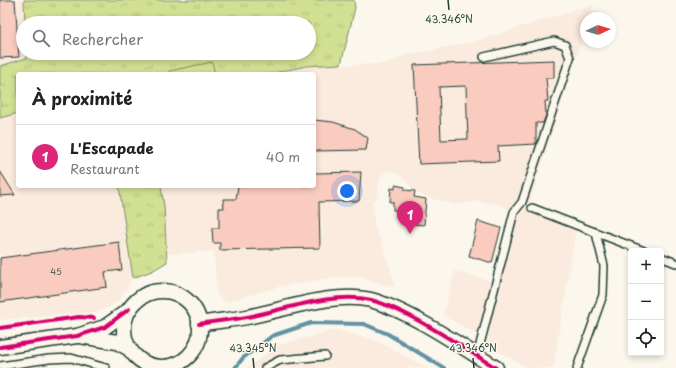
<!DOCTYPE html>
<html lang="fr">
<head>
<meta charset="utf-8">
<style>
  body { margin:0; font-family:"Playpen Sans",sans-serif; background:#f2f2f2; color:#222 }
  .controls { position:absolute; right:12px; bottom:12px; display:grid; overflow:hidden; border-radius:4px; box-shadow:0 2px 6px #0003 }
  .controls button { width:36px; height:36px; display:grid; place-items:center; padding:0; border:0; border-bottom:1px solid #e0e0e0; background:#fff; color:#222; font:20px sans-serif }
  .compass { position:absolute; left:580px; top:12px; width:36px; height:36px; border-radius:50%; background:#fff; box-shadow:0 2px 6px #0003; rotate:86deg }
  .you { position:absolute; left:347px; top:191px; width:14px; height:14px; margin:-10px; border:3px solid #fff; border-radius:50%; background:#1a73e8; box-shadow:0 0 0 6px #1a73e833 }
  .badge { display:grid; place-items:center; width:26px; height:26px; border-radius:50%; background:#db2777; color:#fff; font-size:13px; font-weight:700 }
  .pin { position:absolute; translate:-50% -33px; filter:drop-shadow(0 1px 2px #0008) }
  .pin::after { content:''; position:absolute; top:21px; width:14px; height:12px; background:inherit; clip-path:polygon(0 0,100% 0,50% 100%) }
  .list { margin:0; padding:0; list-style:none }
  h2 { display:flex; justify-content:space-between; align-items:center; height:52px; margin:0; padding:0 16px; font-size:17px }
  h2 small { font-size:13px; font-weight:400; color:#767676 }
  .list li { display:grid; grid-template-columns:26px 1fr auto; gap:12px; align-items:center; box-sizing:border-box; height:64px; padding:0 16px; border-top:1px solid #e0e0e0 }
  .list b { display:block; font-size:15px; white-space:nowrap }
  .list p { margin:0; font-size:13px; white-space:nowrap; color:#767676 }
  .list em { font-size:13px; font-style:normal; color:#767676 }
  .icon { flex:none; width:22px; height:22px; fill:none; stroke:currentColor; stroke-width:2; stroke-linecap:round; stroke-linejoin:round }
  .map { position:relative; flex:none; width:676px; height:368px; overflow:hidden }
  .search { position:absolute; background:#fff; box-shadow:0 2px 6px #0003; left:16px; top:16px; width:300px; height:44px; display:flex; align-items:center; gap:10px; box-sizing:border-box; padding:0 14px; border-radius:22px; color:#767676; font-size:15px }
  .panel { position:absolute; background:#fff; box-shadow:0 2px 6px #0003; left:16px; top:72px; width:300px; height:116px; border-radius:4px }
  .map>svg:first-child { display:block }
</style>
</head>
<body>
<div class="map">
<svg width="676" height="368" viewBox="0 0 676 368">
  <defs>
    <pattern id="park-tufts" width="24" height="20" patternUnits="userSpaceOnUse"><rect width="24" height="20" fill="#d2e093"/><path d="M3 7l-1-3M5 7V3M7 7l1-3M15 17l-1-3M17 17v-4M19 17l1-3" fill="none" stroke="#b4c17f"/></pattern>
  </defs>
  <rect width="100%" height="100%" fill="#fbf7ec"/>
  <filter id="ink" filterUnits="userSpaceOnUse"><feTurbulence type="fractalNoise" baseFrequency=".025" numOctaves="2"/><feDisplacementMap in="SourceGraphic" scale="8" xChannelSelector="R" yChannelSelector="G"/><feConvolveMatrix kernelMatrix="1 2 1 2 8 2 1 2 1" color-interpolation-filters="sRGB"/></filter>
  <g filter="url(#ink)">
    <g fill="#fbeade">
      <path d="M0 0H24L25 23H23V53H27V58L0 66Z"/>
      <path d="M594 4 589 18H586V27L528 206V212L576 229 553 368H528L492 348 488 342 490 328 480 324 477 335 443 315 455 271 493 282 506 224 511 210 497 204 476 201 457 205 426 197 418 194 401 176 393 172 386 171 381 175 378 188V199L372 200 375 229 382 243 396 288 360 277H337L277 287 226 302 217 295 214 251 168 254 161 186H314V74H269L306 66 386 64 406 55 473 42Z"/>
      <path d="M18 113V186H119L133 278 120 299 110 307 99 312 0 320V118Z"/>
      <path d="M335 330 375 340 428 368H247L280 345Z"/>
    </g>
    <g fill="url(#park-tufts)" stroke="#788e64">
      <path d="M24 0H354L355 8 341 64 306 66 269 74H18V113L0 118V66L27 58V53H309V23H25Z"/>
      <path d="M119 186H161L164 206 167 262 152 271 133 278Z"/>
    </g>
    <path fill="#d2e093" stroke="#788e64" d="M212 62 215 74H169V71Z"/>
    <g fill="none" stroke-linecap="round" stroke-linejoin="round">
      <path stroke="#6292a4" stroke-width="4" d="M235 368 243 358 272 336 311 323 364 324 388 334 444 368"/>
    </g>
    <g fill="#facbbf" stroke="#1f3d34" fill-rule="evenodd">
      <path d="M0 0H15L19 57 0 58Z"/>
      <path d="M554 60V78H546L548 101H545L546 115 543 123H536V144L498 146 499 161 419 164 414 65ZM466 86 468 139 441 140 439 87Z"/>
      <path d="M314 120 333 122 355 129 368 138 366 150 314 151Z"/>
      <path d="M0 171 15 195 0 196Z"/>
      <path d="M361 172 359 201 319 202 320 248 220 250V243H213L212 228H219V208H224L223 199H236L238 186H314V173Z"/>
      <path d="M395 185 405 187V190L415 191 414 197 426 199 424 225 403 223 405 211 393 210V202H390L391 188 395 189Z"/>
      <path d="M478 221 501 228 492 263 469 256Z"/>
      <path d="M119 242 122 270 105 272 107 287 0 302V258Z"/>
    </g>
    <g fill="none" stroke-linecap="round" stroke-linejoin="round">
      <g stroke="#1f3d34" stroke-width="10">
        <g id="lane">
          <path d="M532 208 644 251"/>
          <path d="M661 257 676 263"/>
          <path d="M477 356 514 212 522 202 570 58 565 45 554 41 484 57"/>
          <path d="M0 366 49 359 71 358 106 368"/>
          <path d="M265 368 280 360 325 356"/>
          <path d="M577 368 603 295 604 266 596 233"/>
        </g>
      </g>
      <g stroke="#1f3d34" stroke-width="17">
        <g id="street">
          <circle cx="162" cy="329" r="38"/>
          <path d="M199 324C215 321 231 320 247 317 284 310 334 291 371 300 410 311 461 346 496 368"/>
          <path d="M80 336 117 342 128 348"/>
          <path d="M0 347 77 336 105 327 129 310"/>
        </g>
      </g>
      <use href="#lane" stroke="#fbf7ec" stroke-width="7"/>
      <use href="#street" stroke="#fbf7ec" stroke-width="14"/>
      <g stroke="#fbf7ec" stroke-width="6">
        <g id="cycleway">
          <path d="M199 324C215 321 231 320 247 317 284 310 334 291 371 300 410 311 461 346 496 368"/>
          <path d="M0 328 79 317 94 318"/>
          <path d="M0 347 77 336 105 327 129 309"/>
        </g>
      </g>
      <use href="#cycleway" stroke="#d6006c" stroke-width="4"/>
    </g>
  </g>
  <path fill="none" stroke="#1f3d34" stroke-width="1.5" d="M448 0 449 10M253 358 254 368M473 358 474 368"/>
  <g text-anchor="middle" dominant-baseline="central" stroke-width="3" stroke-linejoin="round" paint-order="stroke">
    <g font-size="9" fill="#566057">
      <text x="56" y="271">45</text>
    </g>
  </g>
  <g font-size="10" text-anchor="middle" fill="#1f3d34" stroke="#fbf7ec" stroke-width="3" stroke-linejoin="round" paint-order="stroke">
    <text x="449" y="23">43.346°N</text>
    <text x="253" y="352">43.345°N</text>
    <text x="473" y="352">43.346°N</text>
  </g>
</svg>
<div class="controls">
<button>+</button>
<button>−</button>
<button><svg class="icon" aria-label="locate" viewBox="0 0 24 24"><circle cx="12" cy="12" r="6"/><path d="M12 2v4M12 18v4M2 12h4M18 12h4"/></svg></button>
</div>
<svg class="compass" viewBox="-18 -18 36 36"><path d="M0-13l5 13h-10z" fill="#e53935"/><path d="M0 13l5-13h-10z" fill="#767676"/></svg>
<div class="you"></div>
<div class="pin badge" style="left:410px;top:234px">1</div>
<div class="search"><svg class="icon" aria-label="search" viewBox="0 0 24 24"><circle cx="10" cy="10" r="6"/><path d="M15 15l6 6"/></svg>Rechercher</div>
<section class="panel">
<h2>À proximité<small></small></h2>
<ul class="list">
<li><span class="badge">1</span><div><b>L'Escapade</b><p>Restaurant</p></div><em>40 m</em></li>
</ul>
</section>
</div>
</body>
</html>
